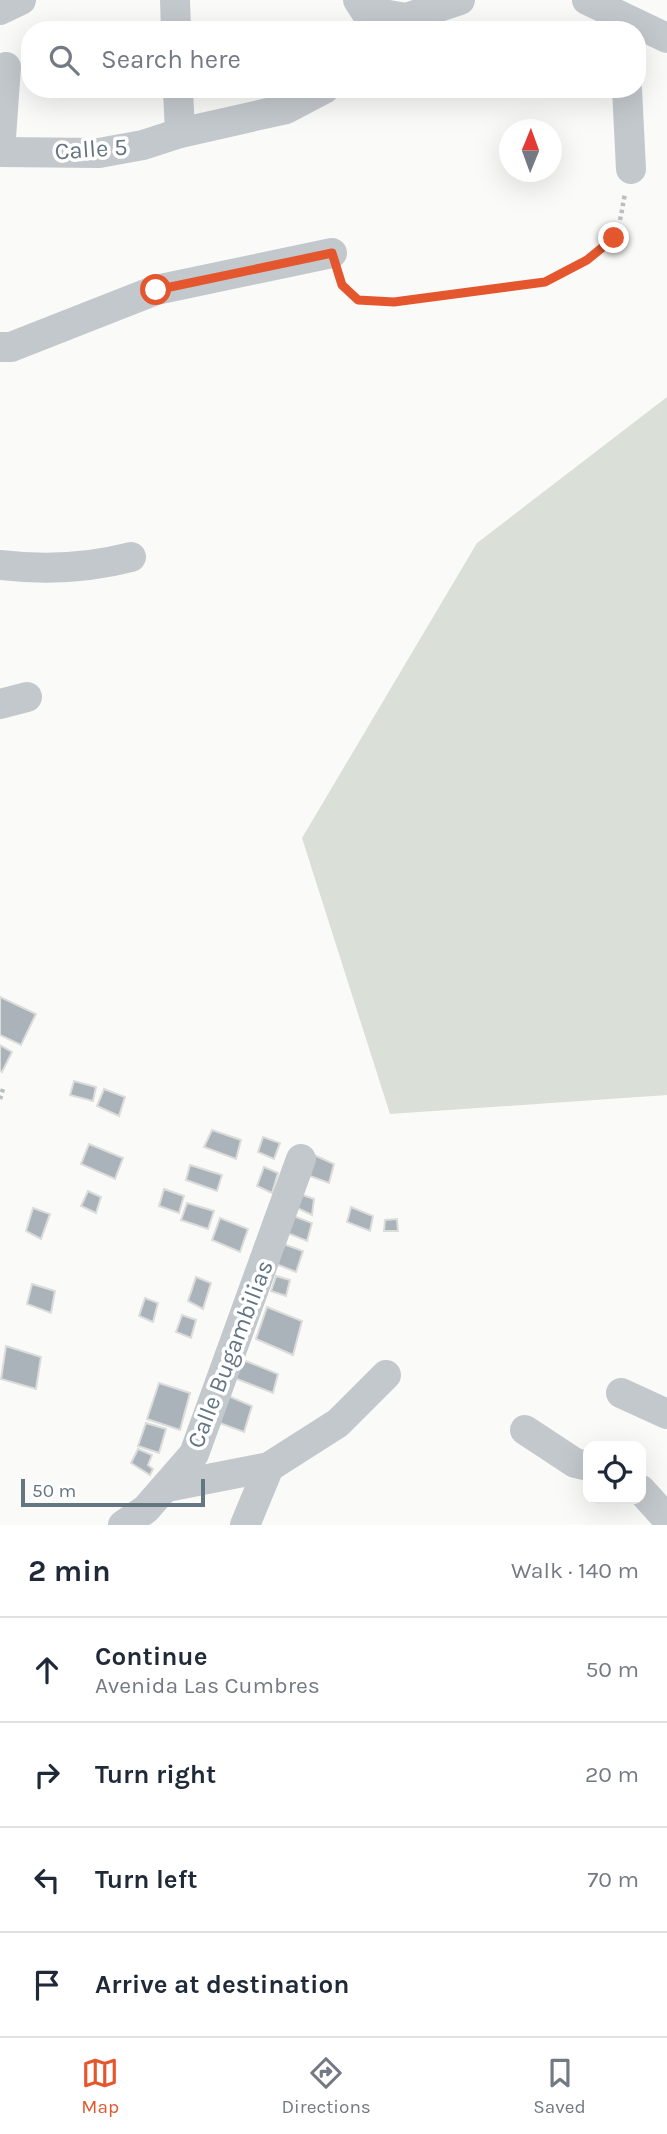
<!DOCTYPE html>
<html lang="en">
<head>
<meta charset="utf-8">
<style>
  body { margin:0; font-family:Karla,sans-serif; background:#f2f2f3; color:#1f2937 }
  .controls { position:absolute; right:21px; bottom:21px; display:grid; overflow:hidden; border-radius:14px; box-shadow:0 7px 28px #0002 }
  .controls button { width:63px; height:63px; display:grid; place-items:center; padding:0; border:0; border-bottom:2px solid #e0e1e3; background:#fff; color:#1f2937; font:35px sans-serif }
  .compass { position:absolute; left:499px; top:119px; width:63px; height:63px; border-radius:50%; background:#fff; box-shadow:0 7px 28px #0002; rotate:1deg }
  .scale { position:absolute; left:21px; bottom:18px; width:184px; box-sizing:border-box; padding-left:7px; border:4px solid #657683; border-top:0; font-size:19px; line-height:24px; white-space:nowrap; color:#657683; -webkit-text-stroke:5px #fff; paint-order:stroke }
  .stop { position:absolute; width:21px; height:21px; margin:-16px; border:5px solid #e4572e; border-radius:50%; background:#fff }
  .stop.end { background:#e4572e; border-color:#fff; box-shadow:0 2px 7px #0008 }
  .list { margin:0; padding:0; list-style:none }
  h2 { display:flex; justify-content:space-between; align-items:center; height:91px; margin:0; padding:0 28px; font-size:30px }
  h2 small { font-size:23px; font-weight:400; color:#747a83 }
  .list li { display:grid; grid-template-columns:46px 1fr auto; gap:21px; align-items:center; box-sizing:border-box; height:105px; padding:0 28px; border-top:2px solid #e0e1e3 }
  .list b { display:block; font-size:26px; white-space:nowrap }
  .list p { margin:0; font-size:23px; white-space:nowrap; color:#747a83 }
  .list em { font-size:23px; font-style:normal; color:#747a83 }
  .icon { flex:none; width:38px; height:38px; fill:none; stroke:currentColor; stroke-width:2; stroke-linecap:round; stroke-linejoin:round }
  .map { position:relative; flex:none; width:667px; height:1525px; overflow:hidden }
  .search { position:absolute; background:#fff; box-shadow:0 7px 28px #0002; left:21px; right:21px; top:21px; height:77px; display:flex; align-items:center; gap:18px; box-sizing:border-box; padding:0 24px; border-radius:28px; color:#747a83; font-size:26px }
  .sheet { height:511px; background:#fff }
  nav { display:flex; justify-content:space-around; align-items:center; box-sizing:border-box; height:98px; border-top:2px solid #e0e1e3; background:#fff; font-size:19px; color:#747a83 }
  nav a { display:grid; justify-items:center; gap:4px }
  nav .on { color:#e4572e }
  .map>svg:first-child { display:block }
</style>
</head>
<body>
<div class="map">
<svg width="667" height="1525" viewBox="0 0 667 1525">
  <rect width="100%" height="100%" fill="#fafaf8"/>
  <path fill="#dadfd7" d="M667 397V1095L390 1114 302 838 477 543Z"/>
  <g fill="#aab3b9" stroke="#dcdcda" stroke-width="2">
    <path d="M0 997 36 1014 21 1045 0 1035Z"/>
    <path d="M0 1045 12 1052 2 1072 0 1070Z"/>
    <path d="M74 1081 96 1087 93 1101 70 1095Z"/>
    <path d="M104 1089 125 1097 119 1116 97 1106Z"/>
    <path d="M212 1130 241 1140 236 1159 204 1147Z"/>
    <path d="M263 1137 280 1143 274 1159 258 1152Z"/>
    <path d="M89 1144 123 1158 115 1179 81 1164Z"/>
    <path d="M314 1155 334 1164 329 1183 307 1175Z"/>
    <path d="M190 1165 222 1175 217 1191 186 1180Z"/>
    <path d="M264 1167 278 1173 272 1193 257 1186Z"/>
    <path d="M164 1189 184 1196 179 1213 159 1206Z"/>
    <path d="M88 1191 101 1197 96 1213 81 1206Z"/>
    <path d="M300 1194 314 1199 312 1215 295 1207Z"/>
    <path d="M187 1203 214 1211 208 1229 181 1220Z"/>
    <path d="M351 1207 373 1216 370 1231 347 1222Z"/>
    <path d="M33 1208 50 1214 41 1239 26 1231Z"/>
    <path d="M291 1215 312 1223 307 1241 285 1232Z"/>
    <path d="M220 1218 248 1229 240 1252 212 1240Z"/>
    <path d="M397 1219 398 1231H384L385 1220Z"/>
    <path d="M278 1242 303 1251 296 1272 271 1262Z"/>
    <path d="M276 1276 290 1280 286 1296 271 1291Z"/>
    <path d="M196 1277 211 1283 203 1309 188 1301Z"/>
    <path d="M32 1284 55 1291 51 1313 27 1304Z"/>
    <path d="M145 1298 158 1303 153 1322 139 1316Z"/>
    <path d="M267 1307 302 1321 293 1355 256 1339Z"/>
    <path d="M182 1315 196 1320 191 1338 176 1332Z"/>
    <path d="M6 1346 41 1357 36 1389 1 1379Z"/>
    <path d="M236 1357 278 1374 273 1393 229 1376Z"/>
    <path d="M159 1383 190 1393 180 1430 147 1419Z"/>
    <path d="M226 1395 252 1406 244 1432 217 1422Z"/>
    <path d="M146 1423 166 1429 159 1453 138 1446Z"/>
    <path d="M138 1449 152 1455 148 1465 153 1469 150 1475 131 1463Z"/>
  </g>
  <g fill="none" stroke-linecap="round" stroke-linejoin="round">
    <g stroke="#bbbfc2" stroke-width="4.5" stroke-dasharray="3.5 3.5" stroke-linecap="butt">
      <path d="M339 275C342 285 349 296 358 300 373 308 522 288 544 282 565 275 596 257 612 240 620 231 622 207 625 194"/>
      <path d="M0 1099 3 1089"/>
    </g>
    <g stroke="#c3c8cc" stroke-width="30">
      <path d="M175 0 176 30"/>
      <path d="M358 0 365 11 406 18 460 0"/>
      <path d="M587 0 667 38"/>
      <path d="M0 10 21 0"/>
      <path d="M178 89 180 133"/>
      <path d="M627 89 631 169"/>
      <path d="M0 152 99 153 143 145 180 133 286 109 324 89"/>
      <path d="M0 152 6 67"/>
      <path d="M0 347H11L156 290 332 253"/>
      <path d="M0 565C43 570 89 568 131 557"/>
      <path d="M0 704 27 697"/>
      <path d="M621 1393 667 1414"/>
      <path d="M525 1430 575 1463 588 1466"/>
      <path d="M167 1487 269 1467 338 1423 386 1375"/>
      <path d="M641 1490 667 1519"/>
      <path d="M123 1525 146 1509 194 1454 301 1159"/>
      <path d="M245 1525 269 1467"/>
    </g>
  </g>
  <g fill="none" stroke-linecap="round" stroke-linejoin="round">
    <path stroke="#e4572e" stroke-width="9" d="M156 290 332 253 342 285 358 300 394 302 545 282 587 260 614 238"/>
  </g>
  <g text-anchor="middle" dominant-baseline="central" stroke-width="7" stroke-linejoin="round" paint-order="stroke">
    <g font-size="24" fill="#657683" stroke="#fff">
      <text transform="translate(91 149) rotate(-4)">Calle 5</text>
      <text transform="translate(230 1354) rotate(-69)">Calle Bugambilias</text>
    </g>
  </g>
</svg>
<div class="controls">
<button><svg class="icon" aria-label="locate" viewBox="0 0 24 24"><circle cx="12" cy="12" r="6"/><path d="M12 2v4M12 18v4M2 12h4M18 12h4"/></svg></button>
</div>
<svg class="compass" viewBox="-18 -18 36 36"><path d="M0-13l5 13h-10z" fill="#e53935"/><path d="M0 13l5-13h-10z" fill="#747a83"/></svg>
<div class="scale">50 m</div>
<div class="stop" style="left:156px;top:290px"></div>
<div class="stop end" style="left:614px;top:238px"></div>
<div class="search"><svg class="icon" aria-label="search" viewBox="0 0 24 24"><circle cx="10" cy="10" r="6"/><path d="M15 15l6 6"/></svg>Search here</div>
</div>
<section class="sheet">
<h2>2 min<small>Walk · 140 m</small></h2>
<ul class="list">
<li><svg class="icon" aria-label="ahead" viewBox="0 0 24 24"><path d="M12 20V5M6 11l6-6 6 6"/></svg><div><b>Continue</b><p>Avenida Las Cumbres</p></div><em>50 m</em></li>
<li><svg class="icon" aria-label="right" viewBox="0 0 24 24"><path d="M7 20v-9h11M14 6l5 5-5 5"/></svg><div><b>Turn right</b></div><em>20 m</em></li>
<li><svg class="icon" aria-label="left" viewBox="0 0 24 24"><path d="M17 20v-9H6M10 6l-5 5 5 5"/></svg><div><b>Turn left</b></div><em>70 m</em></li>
<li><svg class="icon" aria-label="arrive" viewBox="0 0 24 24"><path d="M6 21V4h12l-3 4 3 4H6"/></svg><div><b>Arrive at destination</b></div></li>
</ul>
</section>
<nav>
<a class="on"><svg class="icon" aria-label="map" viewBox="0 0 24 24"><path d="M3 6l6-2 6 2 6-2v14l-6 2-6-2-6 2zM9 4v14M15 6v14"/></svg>Map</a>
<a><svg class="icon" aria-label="directions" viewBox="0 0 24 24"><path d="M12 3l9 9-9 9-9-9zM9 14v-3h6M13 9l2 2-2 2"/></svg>Directions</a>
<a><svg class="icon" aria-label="saved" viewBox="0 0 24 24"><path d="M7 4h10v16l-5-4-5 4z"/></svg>Saved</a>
</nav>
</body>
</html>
